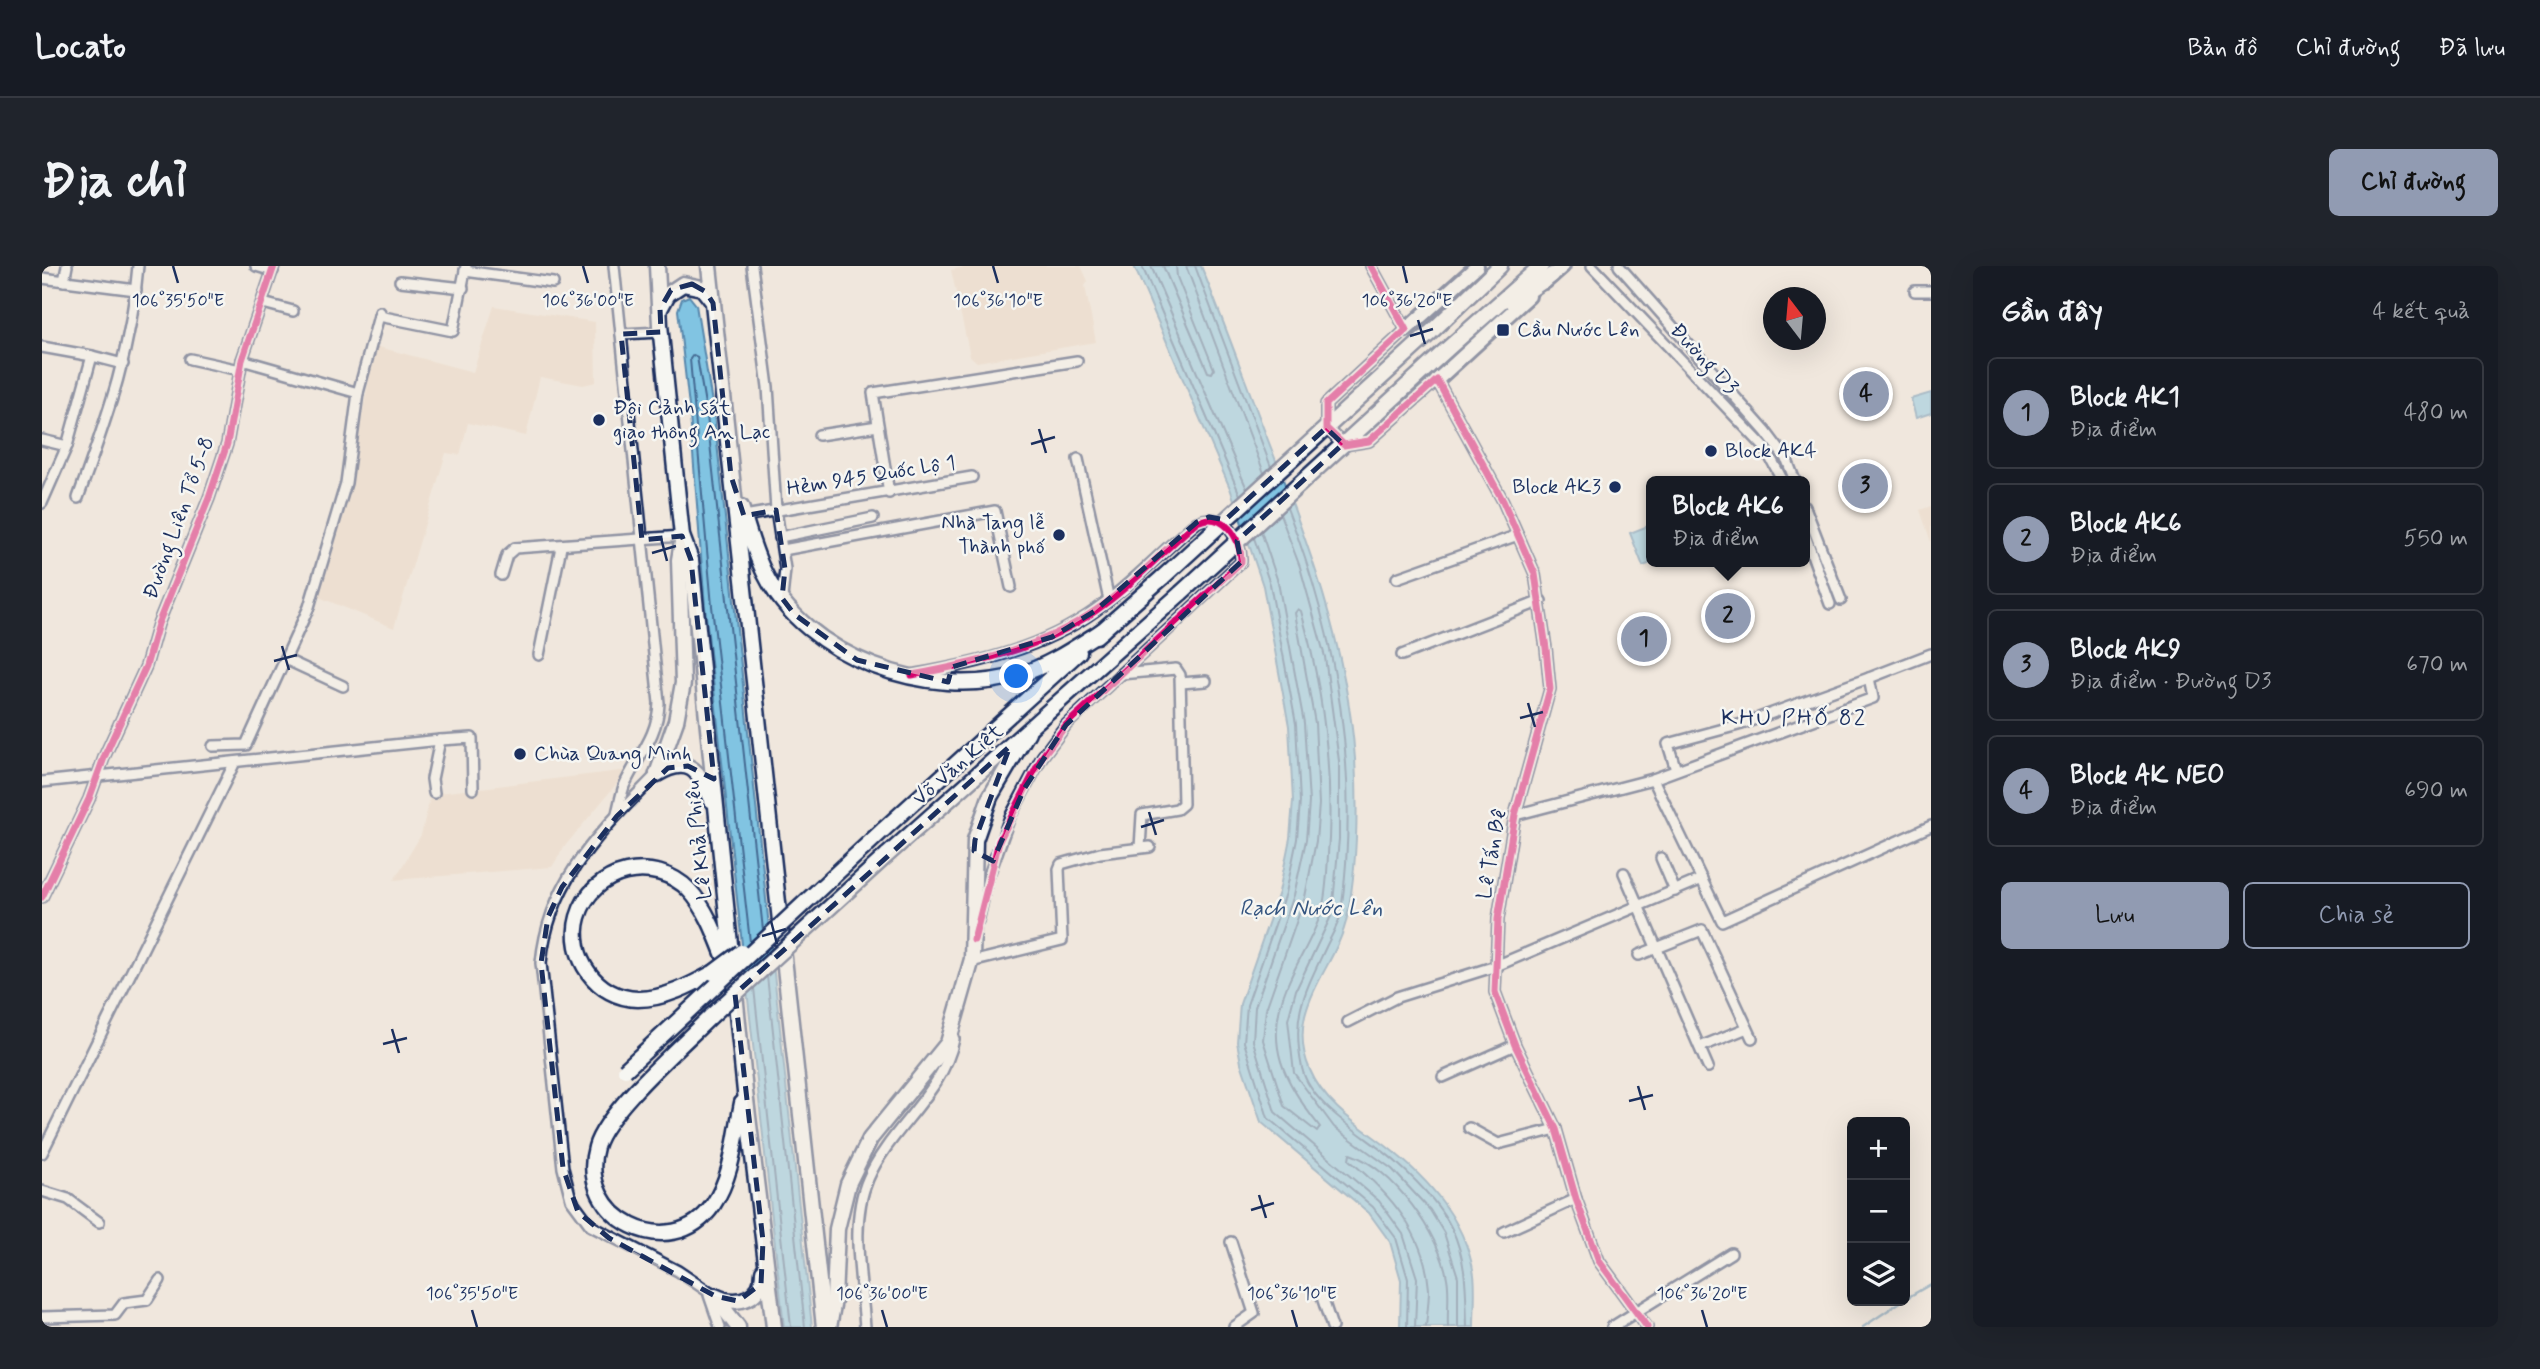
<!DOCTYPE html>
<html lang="vi">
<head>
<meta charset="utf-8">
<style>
  body { margin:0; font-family:Mynerve,sans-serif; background:#20242c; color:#f1f3f6 }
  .controls { position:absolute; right:21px; bottom:21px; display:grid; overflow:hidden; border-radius:10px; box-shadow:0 7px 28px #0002 }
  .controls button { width:63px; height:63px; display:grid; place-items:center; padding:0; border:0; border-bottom:2px solid #363941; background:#171b24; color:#f1f3f6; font:35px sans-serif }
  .compass { position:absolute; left:1721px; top:21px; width:63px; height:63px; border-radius:50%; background:#171b24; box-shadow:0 7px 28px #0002; rotate:344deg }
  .you { position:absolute; left:975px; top:411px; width:24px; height:24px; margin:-18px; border:5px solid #fff; border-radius:50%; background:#1a73e8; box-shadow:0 0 0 10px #1a73e833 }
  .badge { display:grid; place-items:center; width:46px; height:46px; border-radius:50%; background:#919bb2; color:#111; font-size:23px; font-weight:700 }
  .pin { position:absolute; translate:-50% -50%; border:4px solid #fff; box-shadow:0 2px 7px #0006 }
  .popup { position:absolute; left:1604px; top:210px; width:164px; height:91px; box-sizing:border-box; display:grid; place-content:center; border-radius:10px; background:#171b24; filter:drop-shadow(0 2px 5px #0005); font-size:23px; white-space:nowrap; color:#9ea1a6 }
  .popup b { font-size:26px; color:#f1f3f6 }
  .popup::after { content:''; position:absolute; left:50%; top:100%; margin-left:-14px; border:14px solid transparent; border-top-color:#171b24 }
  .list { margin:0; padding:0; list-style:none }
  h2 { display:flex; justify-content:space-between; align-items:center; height:91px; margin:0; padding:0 28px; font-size:30px }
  h2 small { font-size:23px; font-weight:400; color:#9ea1a6 }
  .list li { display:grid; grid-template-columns:46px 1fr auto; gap:21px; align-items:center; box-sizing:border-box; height:112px; margin:0 14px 14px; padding:0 14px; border:2px solid #363941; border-radius:10px }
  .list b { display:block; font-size:26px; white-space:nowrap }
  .list p { margin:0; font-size:23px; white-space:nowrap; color:#9ea1a6 }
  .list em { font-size:23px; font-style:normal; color:#9ea1a6 }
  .actions { display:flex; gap:14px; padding:21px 28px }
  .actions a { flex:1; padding:16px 0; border:2px solid #919bb2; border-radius:10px; text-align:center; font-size:24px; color:#919bb2 }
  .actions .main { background:#919bb2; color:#111 }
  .icon { flex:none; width:38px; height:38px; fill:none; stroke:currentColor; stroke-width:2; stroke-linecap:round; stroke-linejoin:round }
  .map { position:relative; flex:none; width:1889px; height:1061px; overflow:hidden; border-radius:10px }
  header { display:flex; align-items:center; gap:42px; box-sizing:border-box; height:98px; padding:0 35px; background:#171b24; border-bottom:2px solid #363941 }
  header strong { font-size:33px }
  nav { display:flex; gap:38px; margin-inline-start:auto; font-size:24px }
  .intro { display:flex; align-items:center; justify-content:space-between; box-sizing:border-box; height:168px; padding:0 42px }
  h1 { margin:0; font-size:49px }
  .button { padding:18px 32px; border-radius:10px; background:#919bb2; color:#111; font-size:24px; font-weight:700 }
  main { display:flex; gap:42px; padding:0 42px }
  aside { flex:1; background:#171b24; border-radius:10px; box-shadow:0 7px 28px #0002 }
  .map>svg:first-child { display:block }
</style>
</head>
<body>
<header>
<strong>Locato</strong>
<nav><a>Bản đồ</a><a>Chỉ đường</a><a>Đã lưu</a></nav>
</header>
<div class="intro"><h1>Địa chỉ</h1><a class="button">Chỉ đường</a></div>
<main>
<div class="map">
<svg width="1889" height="1061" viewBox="0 0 1889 1061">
  <rect width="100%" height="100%" fill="#f0e7dd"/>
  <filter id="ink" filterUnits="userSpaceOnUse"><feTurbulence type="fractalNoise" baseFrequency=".0143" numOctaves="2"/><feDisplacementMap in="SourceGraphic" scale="14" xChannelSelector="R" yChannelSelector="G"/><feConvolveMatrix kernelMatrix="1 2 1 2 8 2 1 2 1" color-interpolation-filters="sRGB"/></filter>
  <g filter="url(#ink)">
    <g fill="#e9d6c4">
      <path d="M927 0H1039L1046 15 1043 20 1054 76 935 96 928 90 909 4Z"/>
      <path d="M452 40 553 56 554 116 541 119 498 111 484 170 426 157 418 189 404 187 352 362 272 329 305 231 333 80 431 106Z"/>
      <path d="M1889 240V276L1878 244Z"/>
      <path d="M586 504 523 580 510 601 352 614 379 569 389 528Z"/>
    </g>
    <g fill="#81c4e2" stroke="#5888ad" stroke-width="2">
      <path d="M1092 0H1159C1182 56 1202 112 1224 169 1265 274 1305 379 1313 493 1316 543 1315 601 1305 651 1295 702 1241 743 1268 804 1280 833 1308 854 1332 871 1379 905 1423 949 1432 1009 1434 1025 1432 1044 1432 1061H1358L1359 1014 1348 976 1327 947 1219 856 1199 797 1195 776 1198 738 1237 626 1248 572 1251 535 1247 460 1221 320 1188 222Z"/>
      <path d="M647 30 654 39 672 149 770 1061H742L663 341 648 149 636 44 640 33Z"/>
      <path d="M1889 127V147L1874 152 1869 133Z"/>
      <path d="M1606 260 1609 296H1612L1601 300 1588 267Z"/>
    </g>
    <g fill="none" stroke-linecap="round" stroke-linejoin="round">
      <g stroke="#446b93" stroke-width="2">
        <path d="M1100 0 1198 229"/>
        <path d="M1109 0 1205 223"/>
        <path d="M1121 0 1166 106 1170 107 1172 103 1135 11 1134 0"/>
        <path d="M1144 0 1222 207"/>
        <path d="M1153 0 1229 201"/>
        <path d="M1245 242C1296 374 1318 505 1299 647 1297 658 1289 670 1284 681 1262 728 1249 749 1260 802 1269 842 1329 872 1356 898 1376 916 1398 938 1410 963 1425 995 1424 1027 1425 1061"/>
        <path d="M1238 248 1258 301 1283 391 1297 495V573L1290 648 1254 724 1246 754 1252 807 1292 861 1350 903 1388 944 1402 967 1416 1011V1061"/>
        <path d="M1219 265 1236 316 1262 457 1267 536 1264 574 1252 629 1213 741 1211 775 1233 846 1337 935 1361 968 1375 1012 1373 1061"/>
        <path d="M1212 272 1228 318 1254 458 1258 536 1255 573 1244 627 1205 739 1202 776 1226 852 1331 941 1354 972 1366 1013 1365 1061"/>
        <path d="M1256 343 1259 345C1280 419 1290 496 1287 573 1285 595 1286 625 1279 647 1271 672 1255 695 1245 720 1221 778 1242 816 1278 861L1275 866 1242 840 1221 774 1224 743 1263 631 1274 575 1277 538 1273 457 1253 347Z"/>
        <path d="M708 676 670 340 648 93 651 89 655 91 665 150 721 664"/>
        <path d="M725 710 763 1061"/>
        <path d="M712 722 749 1061"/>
        <path d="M1384 1061C1385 1049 1387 1035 1387 1023 1383 967 1348 928 1307 894L1308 888C1351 902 1398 969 1405 1012 1408 1028 1405 1045 1406 1061"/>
      </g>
      <g stroke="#5888ad" stroke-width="2.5">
        <path d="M1863 1033 1889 1018"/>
        <path d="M1821 1061 1860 1035"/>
      </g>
      <g stroke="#1b2f5e" stroke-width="14">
        <g id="minor">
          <path d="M214 0 231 5"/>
          <path d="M572 0 617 437C616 471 595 491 582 520 579 529 577 539 575 548"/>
          <path d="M710 0 726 121 734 244 743 303 740 332"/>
          <path d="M1329 0 1364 64 1284 138V162L1302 179 1327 175 1395 114 1461 235 1493 308 1504 382 1508 423 1473 549 1456 653 1453 726 1473 779 1514 863 1534 933 1557 995 1605 1061"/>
          <path d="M1550 0 1723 182 1741 215"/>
          <path d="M1577 0 1724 166 1745 194 1753 215"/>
          <path d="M423 5 511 17"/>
          <path d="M0 12 94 24"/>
          <path d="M22 15 25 0"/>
          <path d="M358 15 421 22"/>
          <path d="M1873 25H1889"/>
          <path d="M221 37 251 45"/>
          <path d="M337 50 411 65 424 0"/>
          <path d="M579 68 619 66"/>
          <path d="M0 81 50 90"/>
          <path d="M148 93 198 104"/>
          <path d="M200 94 316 127"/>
          <path d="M777 169 836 160"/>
          <path d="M0 174 25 180"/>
          <path d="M1036 193 1067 334"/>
          <path d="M847 227 831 127 1035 95"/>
          <path d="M36 232C65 151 89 87 96 0"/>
          <path d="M0 237 25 180 50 90 81 98"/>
          <path d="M1763 241 1799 334"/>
          <path d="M702 250 930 211"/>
          <path d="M1763 269 1788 338"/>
          <path d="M738 271 831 252"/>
          <path d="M741 284 953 245 969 321"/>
          <path d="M459 309 465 289 473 282 640 270"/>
          <path d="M1355 312 1476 269"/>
          <path d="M497 389 519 281"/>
          <path d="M1360 389 1499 335"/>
          <path d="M245 394 301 420"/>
          <path d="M874 408C937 397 1001 382 1054 344 1090 318 1120 285 1155 256 1180 244 1200 271 1199 296L1024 459 1000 491 968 551 946 612 936 656"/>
          <path d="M1079 408 1134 403 1138 409 1141 538 1135 543 1100 549 1098 582"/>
          <path d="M1139 417 1164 415"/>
          <path d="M398 474 430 472 431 523"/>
          <path d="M171 480 204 479 267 341 304 217 316 127 338 46"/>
          <path d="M1634 504 1626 478 1700 458 1827 412"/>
          <path d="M615 508C559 566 507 612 499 697L521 902 529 933 549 960 636 1005 673 1030"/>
          <path d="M1611 513 1680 655 1889 560"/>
          <path d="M0 516 398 474 390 513 392 527"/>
          <path d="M1473 549 1611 513 1831 432 1827 412 1889 388"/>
          <path d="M1619 592 1633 625"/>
          <path d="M1582 607 1666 801"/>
          <path d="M0 631 47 533 63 489 104 400 116 358 167 232 185 178 200 94 232 0"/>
          <path d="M1597 689 1660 664 1710 772"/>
          <path d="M929 696 1020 674 1017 603 1019 598 1058 587 1108 581"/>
          <path d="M1306 756 1355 731 1454 700 1660 613"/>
          <path d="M1658 781 1705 762"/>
          <path d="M1401 811 1473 779"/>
          <path d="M1427 862 1456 878 1514 863"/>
          <path d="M0 887 193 496"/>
          <path d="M0 925 26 933 57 956"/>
          <path d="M1462 966 1534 933"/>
          <path d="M1189 976 1212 1047 1192 1061"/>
          <path d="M667 1029 678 1061"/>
          <path d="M1280 1031 1290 1061"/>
          <path d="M0 1051 73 1049 82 1037 105 1034 118 1014"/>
          <path d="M823 1061C820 1015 807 956 826 913 848 862 901 828 912 773"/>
          <path d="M1570 1061 1689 987"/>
        </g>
      </g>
      <g stroke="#1b2f5e" stroke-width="18">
        <g id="major">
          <path d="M1503 16 1521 0"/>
          <path d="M1364 64 1435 0"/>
          <path d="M1395 114 1487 30"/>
        </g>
      </g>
      <g stroke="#1b2f5e" stroke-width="19">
        <g id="highway">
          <path d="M615 0 618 59 640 270 649 294 703 826 732 1061"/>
          <path d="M667 0 782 1061"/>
          <path d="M1470 36 1510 9"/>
          <path d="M618 43 626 28 641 18 660 22 671 36"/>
          <path d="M1388 67 1458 0"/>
          <path d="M1403 85 1499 0"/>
          <path d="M699 241C706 262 712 286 722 306 763 392 887 435 976 409 1007 400 1034 381 1061 364"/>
          <path d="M1054 370 1121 311"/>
          <path d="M615 508 634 455 641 417 637 294 640 276"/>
          <path d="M615 508C647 489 657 504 669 534"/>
          <path d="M841 564 1037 386"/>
          <path d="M845 589 1139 327"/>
          <path d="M671 707C649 719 623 733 596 733 555 733 525 690 536 651 550 602 613 589 647 624 666 644 676 675 686 700"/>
          <path d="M669 750C640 779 564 845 554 881 534 952 629 1000 671 939 691 909 693 871 700 837"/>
          <path d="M673 1030C695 1041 721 1033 721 1005"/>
          <path d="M673 1031 696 1061"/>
          <path d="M787 1061 792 1034 795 963 806 918 828 873 906 777 930 693 933 574 948 531 986 466"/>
        </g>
      </g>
      <use href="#minor" stroke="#f6f6f2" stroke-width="9"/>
      <use href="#major" stroke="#f6f6f2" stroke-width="12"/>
      <use href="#highway" stroke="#f6f6f2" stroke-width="14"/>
      <g stroke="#1b2f5e" stroke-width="19" stroke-linecap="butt">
        <g id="highway-bridge">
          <path d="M1121 311 1388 67"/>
          <path d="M1139 327 1403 85"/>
          <path d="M671 707 699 686"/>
          <path d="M669 750 845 589"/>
          <path d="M583 804 841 564"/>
        </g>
      </g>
      <use href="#highway-bridge" stroke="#f6f6f2" stroke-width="14"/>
      <g stroke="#f6f6f2" stroke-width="11">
        <g id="cycleway">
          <path d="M1329 0 1364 64 1284 138V162L1302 179 1327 175 1395 114 1461 235 1493 308 1504 382 1508 423 1473 549 1456 653 1453 726 1473 779 1514 863 1534 933 1557 995 1605 1061"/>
          <path d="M870 409C934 397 998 383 1053 345 1090 320 1120 285 1155 256 1180 244 1200 271 1199 296L1024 459 1000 491 957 575 932 674"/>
          <path d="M0 631 47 533 63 489 104 400 116 358 167 232 185 178 200 94 232 0"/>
        </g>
      </g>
      <use href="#cycleway" stroke="#d6006c" stroke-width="7"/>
    </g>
  </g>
  <path d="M0 0H1889V1061H0ZM650 18 664 26 671 37 689 210 702 250 734 244 743 303 740 332 752 348 815 394 906 416 910 401 1010 371 1053 345 1155 256 1167 251 1183 254 1284 162 1301 178 1195 275 1199 296 1024 459 982 523 951 595 932 585 933 574 968 480 693 728 721 975 719 1018 696 1035 673 1030 567 972 536 946 521 902 499 697 506 651 520 621 575 550 626 502 646 500 672 513 649 294 640 270 600 274 579 68 619 66 618 43 629 24Z" fill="#f0e7dd" fill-opacity=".55" fill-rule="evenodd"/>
  <path fill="none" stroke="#1b2f5e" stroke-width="5" stroke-dasharray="14 9" stroke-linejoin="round" d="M650 18 664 26 671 37 689 210 702 250 734 244 743 303 740 332 752 348 815 394 906 416 910 401 1010 371 1053 345 1155 256 1167 251 1183 254 1284 162 1301 178 1195 275 1199 296 1024 459 982 523 951 595 932 585 933 574 968 480 693 728 721 975 719 1018 696 1035 673 1030 567 972 536 946 521 902 499 697 506 651 520 621 575 550 626 502 646 500 672 513 649 294 640 270 600 274 579 68 619 66 618 43 629 24Z"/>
  <path fill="none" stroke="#1b2f5e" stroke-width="2.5" d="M131 0 136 17M541 0 546 17M951 0 956 17M1361 0 1365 17M1376 54 1383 78M1368 70 1391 63M997 163 1004 187M989 178 1013 171M619 272 625 295M610 287 634 280M240 380 247 404M232 395 255 389M1486 437 1493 461M1478 452 1501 446M1107 546 1114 569M1099 561 1122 554M729 655 735 678M720 670 744 663M350 763 357 787M341 778 365 772M1596 820 1603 844M1587 835 1611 829M1217 929 1224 952M1209 944 1232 937M430 1044 435 1061M840 1044 845 1061M1250 1044 1255 1061M1660 1044 1665 1061"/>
  <g fill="#1b2f5e" stroke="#f6f6f2" stroke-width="2.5">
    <rect x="1454" y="57" width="14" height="14" rx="3.5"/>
    <circle cx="557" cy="154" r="7"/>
    <circle cx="1669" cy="185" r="7"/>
    <circle cx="1573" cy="221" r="7"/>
    <circle cx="1017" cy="269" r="7"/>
    <circle cx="478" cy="488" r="7"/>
  </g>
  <g text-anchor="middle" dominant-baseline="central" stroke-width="5" stroke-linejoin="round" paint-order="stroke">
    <g font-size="21" fill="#1b2f5e" stroke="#f6f6f2" text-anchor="start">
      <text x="1475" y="64">Cầu Nước Lên</text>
      <text x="571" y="142">Đội Cảnh sát<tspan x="571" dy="24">giao thông An Lạc</tspan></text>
      <text x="1683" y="185">Block AK4</text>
      <text x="1559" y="221" text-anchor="end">Block AK3</text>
      <text x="1003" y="257" text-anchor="end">Nhà Tang lễ<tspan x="1003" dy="24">Thành phố</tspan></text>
      <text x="492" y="488">Chùa Quang Minh</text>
    </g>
    <g font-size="21" fill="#1b2f5e" stroke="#f6f6f2">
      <text transform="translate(1662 93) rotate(47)">Đường D3</text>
      <text transform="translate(829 210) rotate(-9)">Hẻm 945 Quốc Lộ 1</text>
      <text transform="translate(137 252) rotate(-70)">Đường Liên Tổ 5-8</text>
      <text transform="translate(916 499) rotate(-41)">Võ Văn Kiệt</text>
      <text transform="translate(657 574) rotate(-96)">Lê Khả Phiêu</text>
      <text transform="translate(1450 588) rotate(-80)">Lê Tấn Bê</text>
    </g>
    <g font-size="23" letter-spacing="2" fill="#1b2f5e" stroke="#f6f6f2">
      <text x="1752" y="453">KHU PHỐ 82</text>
    </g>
    <g font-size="23" font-style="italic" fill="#34547f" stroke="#f6f6f2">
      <text x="1269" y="643">Rạch Nước Lên</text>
    </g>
  </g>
  <g font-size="18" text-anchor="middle" fill="#1b2f5e" stroke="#f6f6f2" stroke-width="5" stroke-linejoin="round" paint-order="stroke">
    <text x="136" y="40">106°35'50"E</text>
    <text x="546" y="40">106°36'00"E</text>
    <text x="956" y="40">106°36'10"E</text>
    <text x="1365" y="40">106°36'20"E</text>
    <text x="430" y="1033">106°35'50"E</text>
    <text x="840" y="1033">106°36'00"E</text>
    <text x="1250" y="1033">106°36'10"E</text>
    <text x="1660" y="1033">106°36'20"E</text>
  </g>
</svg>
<div class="controls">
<button>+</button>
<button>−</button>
<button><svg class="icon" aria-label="layers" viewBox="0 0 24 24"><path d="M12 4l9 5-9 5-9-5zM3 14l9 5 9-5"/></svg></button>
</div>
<svg class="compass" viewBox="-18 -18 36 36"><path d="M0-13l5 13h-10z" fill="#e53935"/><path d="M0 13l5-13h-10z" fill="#9ea1a6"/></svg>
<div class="you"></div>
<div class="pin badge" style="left:1602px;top:373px">1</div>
<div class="pin badge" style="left:1686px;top:350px">2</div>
<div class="popup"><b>Block AK6</b>Địa điểm</div>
<div class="pin badge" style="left:1823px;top:220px">3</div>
<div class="pin badge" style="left:1824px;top:128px">4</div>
</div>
<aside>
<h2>Gần đây<small>4 kết quả</small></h2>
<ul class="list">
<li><span class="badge">1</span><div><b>Block AK1</b><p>Địa điểm</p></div><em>480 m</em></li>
<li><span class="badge">2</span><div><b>Block AK6</b><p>Địa điểm</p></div><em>550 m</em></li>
<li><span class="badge">3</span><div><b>Block AK9</b><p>Địa điểm · Đường D3</p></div><em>670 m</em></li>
<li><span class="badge">4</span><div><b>Block AK NEO</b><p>Địa điểm</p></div><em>690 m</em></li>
</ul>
<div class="actions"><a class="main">Lưu</a><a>Chia sẻ</a></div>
</aside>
</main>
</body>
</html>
